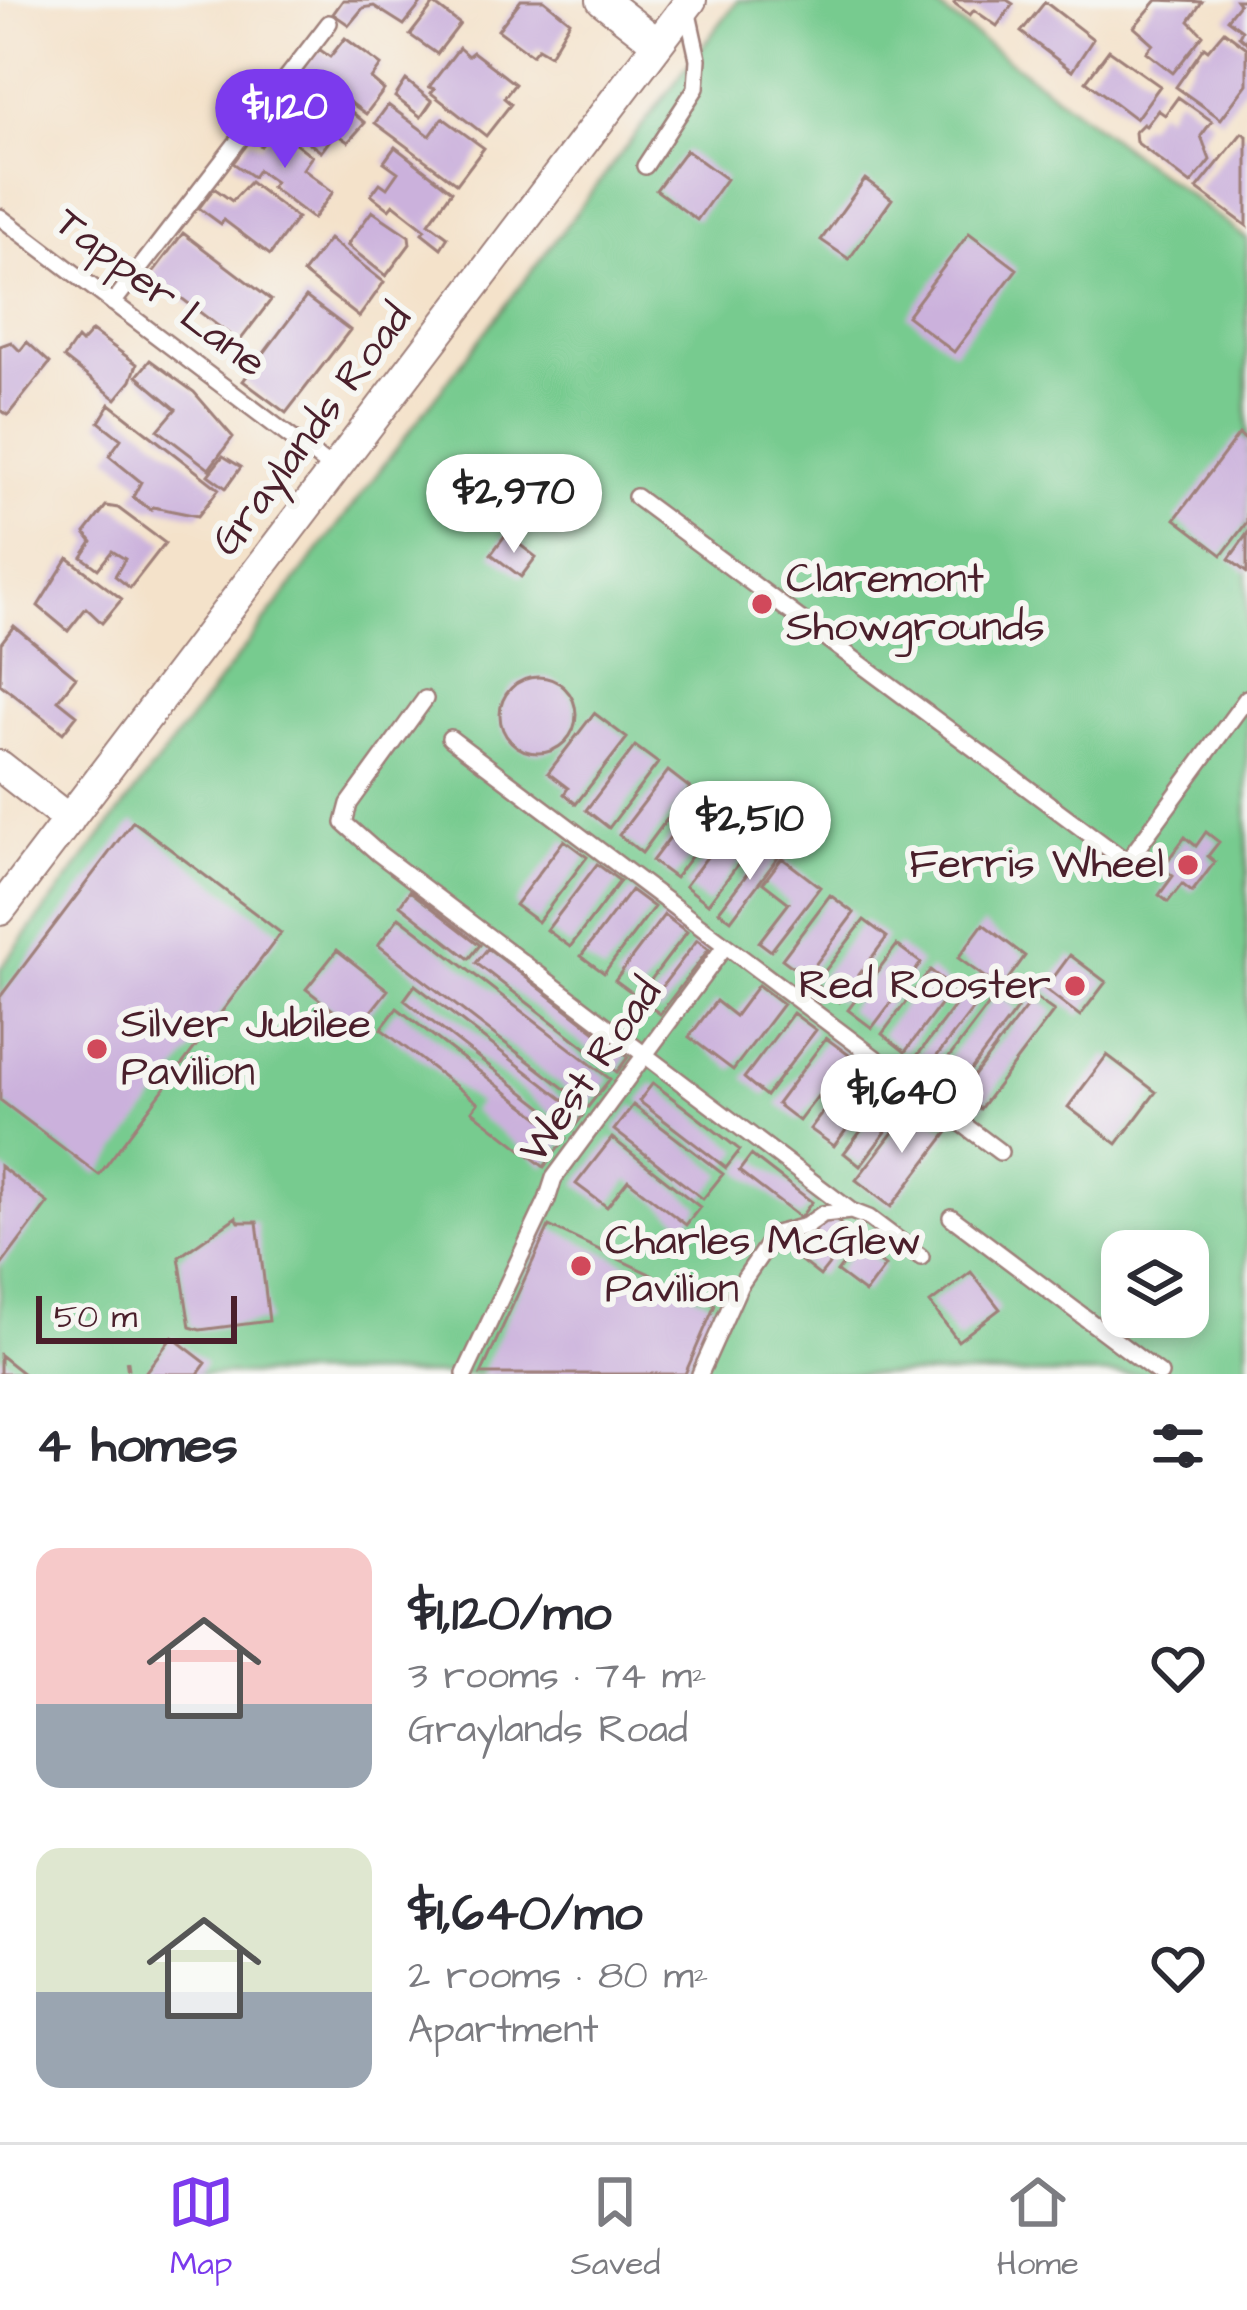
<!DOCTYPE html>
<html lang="en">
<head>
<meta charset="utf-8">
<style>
	:root { --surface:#fff; --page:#f2f2f3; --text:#2b2b33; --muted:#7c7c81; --line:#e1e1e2; --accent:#7c3aed }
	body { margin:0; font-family:"Architects Daughter",sans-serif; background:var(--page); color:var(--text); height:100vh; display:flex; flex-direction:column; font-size:45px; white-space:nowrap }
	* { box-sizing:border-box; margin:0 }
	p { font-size:39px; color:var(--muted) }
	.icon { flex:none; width:66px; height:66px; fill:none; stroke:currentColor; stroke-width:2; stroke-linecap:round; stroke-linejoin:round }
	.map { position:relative; height:1374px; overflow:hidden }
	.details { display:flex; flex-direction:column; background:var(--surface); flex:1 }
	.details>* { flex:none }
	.tools { position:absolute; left:1101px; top:1230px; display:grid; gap:24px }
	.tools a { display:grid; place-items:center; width:108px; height:108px; border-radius:24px; background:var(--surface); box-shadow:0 6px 18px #0003; font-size:60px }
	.scale { position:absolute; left:36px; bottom:30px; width:201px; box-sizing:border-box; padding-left:12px; border:6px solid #4a1f2b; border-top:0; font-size:33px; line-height:42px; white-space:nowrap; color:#4a1f2b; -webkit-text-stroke:9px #f6f6f2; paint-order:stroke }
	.price { position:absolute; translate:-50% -102px; padding:0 27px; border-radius:42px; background:#fff; color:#222; font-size:39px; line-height:78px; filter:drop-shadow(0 3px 6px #0008) }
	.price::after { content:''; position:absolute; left:50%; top:72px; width:36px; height:27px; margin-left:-18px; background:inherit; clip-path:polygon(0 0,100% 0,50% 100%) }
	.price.current { background:var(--accent); color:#fff }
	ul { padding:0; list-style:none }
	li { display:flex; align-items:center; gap:36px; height:300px; padding:0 36px }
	li span { display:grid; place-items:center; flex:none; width:336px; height:240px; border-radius:24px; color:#555 }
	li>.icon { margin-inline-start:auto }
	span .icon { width:144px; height:144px; fill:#fffc; stroke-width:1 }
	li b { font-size:51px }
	h2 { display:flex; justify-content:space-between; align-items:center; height:144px; padding:0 36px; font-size:51px }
	.dock { display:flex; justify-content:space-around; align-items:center; height:168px; border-top:3px solid var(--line); background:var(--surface); font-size:33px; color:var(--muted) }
	.dock a { display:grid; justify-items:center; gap:6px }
	.dock .current { color:var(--accent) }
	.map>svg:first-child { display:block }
</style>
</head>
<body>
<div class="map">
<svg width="1247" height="1374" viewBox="0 0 1247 1374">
	<rect width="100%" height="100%" fill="#f6f6f2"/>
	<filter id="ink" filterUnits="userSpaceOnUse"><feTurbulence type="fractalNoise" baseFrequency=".00833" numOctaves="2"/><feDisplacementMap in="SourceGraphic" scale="24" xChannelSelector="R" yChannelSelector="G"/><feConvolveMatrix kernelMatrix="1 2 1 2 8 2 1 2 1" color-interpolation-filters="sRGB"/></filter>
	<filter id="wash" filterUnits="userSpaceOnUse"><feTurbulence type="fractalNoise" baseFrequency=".004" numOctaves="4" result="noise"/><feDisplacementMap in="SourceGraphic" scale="48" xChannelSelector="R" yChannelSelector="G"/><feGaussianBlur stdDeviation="2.7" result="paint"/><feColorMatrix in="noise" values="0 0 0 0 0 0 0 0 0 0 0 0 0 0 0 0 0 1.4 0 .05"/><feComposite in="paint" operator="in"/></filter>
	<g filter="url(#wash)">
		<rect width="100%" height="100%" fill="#f4e2ca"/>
		<!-- green -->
		<path fill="#77cb8f" stroke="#60755d" stroke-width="3" fill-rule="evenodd" d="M738,0H928L1247,239V1374H0V969ZM1122,1251H1188V1317H1122Z"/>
		<g id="blocks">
			<!-- building -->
			<path fill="#cbb1dc" d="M343,0H424L404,25L374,6L363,8L349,25L333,14Z
				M521,0H544L570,21L550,55L538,48L532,55L498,30Z
				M956,0H1007L1013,4L997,26L974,10L970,15L954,3Z
				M1157,0L1202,2L1189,21L1203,35L1173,73L1146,52L1153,44L1134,27Z
				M1236,0H1247V43L1239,36L1242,30L1227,19L1239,4Z
				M1045,2L1093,39L1072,71L1021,32Z
				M434,4L460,24L437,54L410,35Z
				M1224,31L1247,48V84L1221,119L1176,87L1204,47L1208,50Z
				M345,38L381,65L371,79L384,90L366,114L326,85L323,88L365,123L348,142L335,133L321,152L285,124L301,103L286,91L319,49L330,57Z
				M459,48L468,56L473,52L515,84L504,98L511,104L486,136L431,93L434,89L429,87Z
				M1109,50L1160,86L1136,119L1086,81Z
				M406,80L432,101L421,117L395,97Z
				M1178,97L1212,121L1201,136L1210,160L1191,184L1136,142L1135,132L1143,124L1146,126L1158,110L1165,115Z
				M388,105L430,136L443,118L484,148L457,184L375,123Z
				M275,127L312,156L303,169L333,192L313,219L271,187L275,182L258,170L253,177L233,163L251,139L261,146Z
				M1242,133L1247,136V226L1197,189Z
				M395,147L452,191L429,223L448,237L441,248L422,233L425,229L393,204L389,209L371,195L380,183L387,188L398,172L384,162Z
				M686,150L726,179L697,220L656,190Z
				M865,179L892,199L849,259L821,240Z
				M250,182L297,218L270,255L224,220L221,224L199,208L214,188L232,201Z
				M372,211L409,236L410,244L386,276L347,245Z
				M183,233L271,300L239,342L151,275Z
				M969,233L1017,269L954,352L907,316Z
				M329,239L384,282L359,317L303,273Z
				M306,297L350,330L286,413L243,381Z
				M92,331L137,364L131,381L116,399L64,358L77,339L81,343Z
				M11,342L20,351L27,342L50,363L8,415L0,410V346Z
				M150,360L194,392L233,437L209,469L158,430L176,409L137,376Z
				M110,404L219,489L198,516L153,507L151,510L133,497L141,482L109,456L121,439L99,422Z
				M1239,434L1247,441V522L1222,555L1175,519Z
				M223,456L241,467L226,488L208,475Z
				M106,506L118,508L165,543L130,588L115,576L125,559L112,551L98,569L82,557L92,542L85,533Z
				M506,534L536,557L521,577L491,554Z
				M1247,534V573L1229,559Z
				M68,558L122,599L102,623L86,608L68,631L38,606Z
				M14,626L76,677L58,700L77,715L63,733L0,684L1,643Z
				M500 715a38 38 0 1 1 76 0a38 38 0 1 1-76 0Z
				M594,713L627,738L576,804L564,794L568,788L548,773Z
				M635,746L658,763L609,828L586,810Z
				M668,771L690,788L642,853L619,835Z
				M701,796L724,813L675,878L652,861Z
				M735,820L758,838L708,904L685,886Z
				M133,821L281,933L99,1175L0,1100V997Z
				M1206,832L1219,842L1208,856L1215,862L1192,892L1182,884L1168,902L1159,895L1173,876L1162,868L1185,837L1196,846Z
				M564,840L587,857L538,922L515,905Z
				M768,846L780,855L731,920L719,911Z
				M782,858L820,887L771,951L759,942L789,903L763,883Z
				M597,864L620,881L570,947L547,930Z
				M631,890L654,907L604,973L581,956Z
				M410,891L480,945L469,959L400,905Z
				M830,895L854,913L806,977L782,959Z
				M664,915L687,932L638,997L615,980Z
				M399,917L610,1079L588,1107L378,945Z
				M864,920L887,937L839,1002L815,984Z
				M983,924L1025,956L1001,989L958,958Z
				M697,940L709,949L660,1014L648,1005Z
				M897,945L921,963L872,1028L848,1010Z
				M488,948L628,1057L617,1072L476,963Z
				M337,950L388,990L357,1029L306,989Z
				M1070,955L1106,982L1080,1016L1045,989Z
				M930,970L953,988L905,1052L882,1034Z
				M415,985L583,1115L572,1130L404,1000Z
				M758,985L783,1004L733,1070L689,1037L716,1001L735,1016Z
				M997,994L1017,1009L955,1091L935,1076Z
				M963,995L976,1005L927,1069L914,1060Z
				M1034,997L1054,1011L980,1109L960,1094Z
				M397,1008L566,1138L544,1167L472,1111L478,1103L381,1029Z
				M793,1013L816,1030L766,1096L744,1078Z
				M826,1038L849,1055L799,1121L777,1104Z
				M1107,1055L1156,1092L1117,1144L1068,1107Z
				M860,1063L883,1081L834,1146L810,1129Z
				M653,1083L740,1150L726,1168L639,1101Z
				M893,1089L909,1101L860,1166L844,1153Z
				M633,1105L723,1174L703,1199L614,1130Z
				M914,1105L948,1132L891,1207L856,1180Z
				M612,1138L700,1207L686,1225L628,1180L607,1207L576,1184Z
				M751,1155L812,1202L800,1218L739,1171Z
				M0,1166L48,1203L0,1267Z
				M828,1214L853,1234L820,1276L796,1257Z
				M236,1217L239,1222H257L269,1321L200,1330L190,1327L179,1257Z
				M549,1226L715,1305L685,1374H481Z
				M857,1245L885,1266L865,1293L837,1272Z
				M971,1272L1000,1309L958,1341L930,1303Z
				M172,1337L206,1363L198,1374H144Z
				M0,1355L24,1374H0Z"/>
		</g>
	</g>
	<g filter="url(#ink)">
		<use href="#blocks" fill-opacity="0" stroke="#9f807a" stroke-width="3"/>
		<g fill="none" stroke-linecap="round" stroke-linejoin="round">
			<defs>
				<path id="service" d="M645,166L696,88L698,59L687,9
					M0,217L334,470
					M113,303L329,23
					M636,497L1127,862L1247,698
					M425,699L349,804L344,823L378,853L851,1211
					M450,738L1000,1152
					M951,1217L1160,1374
					M465,1374L547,1200L554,1178L725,946
					M700,1374L740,1285L775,1234L806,1226L823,1214L851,1211L869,1218L921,1257"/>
				<path id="minor" d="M602,0L657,43
					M0,766L69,820
					M0,910L691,0"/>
			</defs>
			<!-- service casing -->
			<use href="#service" stroke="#9f807a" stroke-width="20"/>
			<!-- minor casing -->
			<use href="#minor" stroke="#9f807a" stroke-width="34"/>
			<!-- path -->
			<path stroke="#9f807a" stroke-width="4.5" stroke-dasharray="9 9" stroke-linecap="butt" d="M127,1361L129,1374"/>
			<!-- service -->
			<use href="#service" stroke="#fff" stroke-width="15"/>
			<!-- minor -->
			<use href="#minor" stroke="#fff" stroke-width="30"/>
		</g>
	</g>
	<!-- markers -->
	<g fill="#d1495b" stroke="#f6f6f2" stroke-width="4.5">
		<circle cx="762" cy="604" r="12"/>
		<circle cx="1188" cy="865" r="12"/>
		<circle cx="1075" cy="986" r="12"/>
		<circle cx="97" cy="1049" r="12"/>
		<circle cx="581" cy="1266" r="12"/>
	</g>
	<g text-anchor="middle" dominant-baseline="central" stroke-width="12" stroke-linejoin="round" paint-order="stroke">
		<!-- street labels -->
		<g font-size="42" fill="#4a1f2b" stroke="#f6f6f2">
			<text transform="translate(160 293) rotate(37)">Tapper Lane</text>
			<text transform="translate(312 430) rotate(-53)">Graylands Road</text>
			<text transform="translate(591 1071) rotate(-55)">West Road</text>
		</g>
		<!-- poi labels -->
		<g font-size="42" fill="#4a1f2b" stroke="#f6f6f2" text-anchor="start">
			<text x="786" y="580">Claremont<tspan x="786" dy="48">Showgrounds</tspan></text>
			<text x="1164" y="865" text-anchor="end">Ferris Wheel</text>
			<text x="1051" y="986" text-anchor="end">Red Rooster</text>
			<text x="121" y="1025">Silver Jubilee<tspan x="121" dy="48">Pavilion</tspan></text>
			<text x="605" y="1242">Charles McGlew<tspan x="605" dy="48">Pavilion</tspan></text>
		</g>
	</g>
</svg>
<div class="tools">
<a><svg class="icon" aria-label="layers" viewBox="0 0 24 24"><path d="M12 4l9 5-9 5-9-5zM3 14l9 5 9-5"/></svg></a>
</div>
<div class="scale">50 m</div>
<b class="price current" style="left:285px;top:171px">$1,120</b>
<b class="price" style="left:514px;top:556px">$2,970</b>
<b class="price" style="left:750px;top:883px">$2,510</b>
<b class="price" style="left:902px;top:1156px">$1,640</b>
</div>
<section class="details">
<h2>4 homes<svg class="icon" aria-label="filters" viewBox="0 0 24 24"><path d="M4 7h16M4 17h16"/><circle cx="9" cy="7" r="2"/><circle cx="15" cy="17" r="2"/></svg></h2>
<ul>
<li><span style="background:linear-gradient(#f6c9c9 65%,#9aa5b1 0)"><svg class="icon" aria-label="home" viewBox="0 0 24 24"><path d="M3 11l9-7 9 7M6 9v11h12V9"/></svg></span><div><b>$1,120/mo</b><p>3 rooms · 74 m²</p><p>Graylands Road</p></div><svg class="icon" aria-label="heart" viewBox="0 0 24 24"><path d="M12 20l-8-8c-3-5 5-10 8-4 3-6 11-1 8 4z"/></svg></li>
<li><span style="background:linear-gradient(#dfe7d0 60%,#9aa5b1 0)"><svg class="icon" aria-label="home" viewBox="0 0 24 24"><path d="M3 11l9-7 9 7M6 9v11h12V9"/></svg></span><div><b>$1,640/mo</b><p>2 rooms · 80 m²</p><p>Apartment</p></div><svg class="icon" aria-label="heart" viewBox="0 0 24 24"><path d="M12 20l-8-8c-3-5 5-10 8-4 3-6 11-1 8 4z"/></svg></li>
</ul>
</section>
<nav class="dock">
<a class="current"><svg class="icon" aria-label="map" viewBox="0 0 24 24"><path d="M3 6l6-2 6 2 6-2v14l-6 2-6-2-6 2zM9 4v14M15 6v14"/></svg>Map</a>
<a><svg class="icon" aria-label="saved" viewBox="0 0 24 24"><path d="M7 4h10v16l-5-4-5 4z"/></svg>Saved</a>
<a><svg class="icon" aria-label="home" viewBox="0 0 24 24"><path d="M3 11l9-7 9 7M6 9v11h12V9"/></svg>Home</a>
</nav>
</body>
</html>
